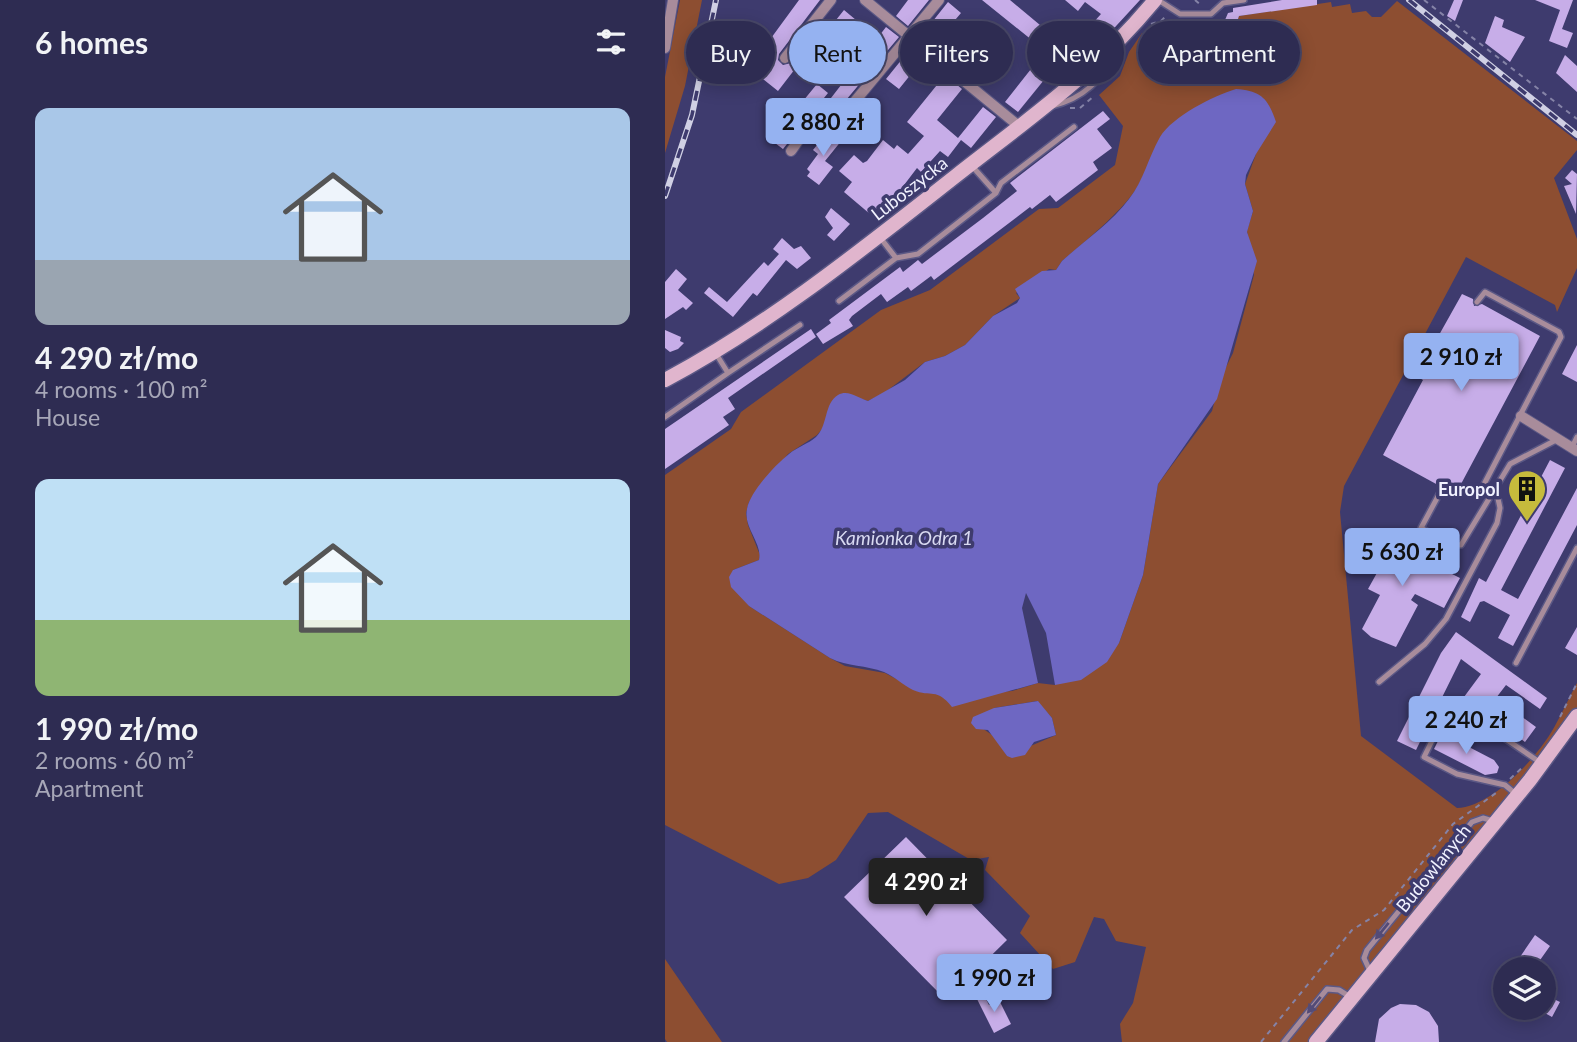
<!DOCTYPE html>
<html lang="en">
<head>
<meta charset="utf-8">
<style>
	:root { --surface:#2e2c52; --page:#363459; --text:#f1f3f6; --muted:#a7a7b8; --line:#494869; --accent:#95b2f1 }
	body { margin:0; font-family:Lato,sans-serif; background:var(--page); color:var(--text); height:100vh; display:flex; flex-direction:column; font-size:26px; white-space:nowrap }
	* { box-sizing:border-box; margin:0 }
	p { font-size:23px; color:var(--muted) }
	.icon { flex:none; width:38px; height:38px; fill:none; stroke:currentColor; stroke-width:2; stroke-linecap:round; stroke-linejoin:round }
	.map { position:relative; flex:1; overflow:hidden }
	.details { display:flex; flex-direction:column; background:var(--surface); width:665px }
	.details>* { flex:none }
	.banner { position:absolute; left:21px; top:21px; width:665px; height:63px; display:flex; gap:14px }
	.controls { position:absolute; left:828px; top:957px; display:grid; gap:14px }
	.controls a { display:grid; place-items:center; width:63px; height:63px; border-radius:50%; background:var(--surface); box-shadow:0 4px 18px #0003,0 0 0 2px var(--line); font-size:35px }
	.price { position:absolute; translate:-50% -60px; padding:0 16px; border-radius:7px; background:var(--accent); color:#111; font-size:23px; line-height:46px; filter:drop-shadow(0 2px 4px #0008) }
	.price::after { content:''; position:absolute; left:50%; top:42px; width:21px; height:16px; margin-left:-10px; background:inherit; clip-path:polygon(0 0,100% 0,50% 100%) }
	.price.current { background:#222; color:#fff }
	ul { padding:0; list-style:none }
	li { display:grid; align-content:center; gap:14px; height:371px; padding:0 35px }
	li span { display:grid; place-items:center; height:217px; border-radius:14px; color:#555 }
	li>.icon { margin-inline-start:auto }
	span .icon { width:126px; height:126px; fill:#fffc; stroke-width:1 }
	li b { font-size:30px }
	h2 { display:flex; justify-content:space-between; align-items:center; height:84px; padding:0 35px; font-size:30px }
	.chip { padding:0 24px; border-radius:32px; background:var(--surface); box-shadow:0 4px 18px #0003,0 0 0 2px var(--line); font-size:24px; line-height:63px }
	.chip.current { background:var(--accent); color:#111 }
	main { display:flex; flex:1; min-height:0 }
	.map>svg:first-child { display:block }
</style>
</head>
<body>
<main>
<section class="details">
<h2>6 homes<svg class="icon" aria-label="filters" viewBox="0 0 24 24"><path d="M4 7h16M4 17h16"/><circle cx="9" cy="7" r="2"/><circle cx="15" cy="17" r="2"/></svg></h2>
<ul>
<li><span style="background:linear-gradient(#a9c7e8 70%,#9aa5b1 0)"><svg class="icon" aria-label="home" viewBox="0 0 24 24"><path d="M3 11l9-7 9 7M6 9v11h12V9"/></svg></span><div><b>4 290 zł/mo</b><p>4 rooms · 100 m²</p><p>House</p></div></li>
<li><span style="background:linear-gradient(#bfe0f5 65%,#8fb573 0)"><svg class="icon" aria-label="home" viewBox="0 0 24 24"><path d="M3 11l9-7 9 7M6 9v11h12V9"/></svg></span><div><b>1 990 zł/mo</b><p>2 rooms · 60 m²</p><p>Apartment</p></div></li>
</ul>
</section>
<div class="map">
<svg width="912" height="1042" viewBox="0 0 912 1042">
	<rect width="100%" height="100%" fill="#3e3b6e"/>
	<!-- green -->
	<path fill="#8d4e31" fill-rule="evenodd" d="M15,0H37L20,86L0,153V77Z
		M732,1L912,141V150L889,178L912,239V268L892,312L890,305L801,257L679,486L675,512L696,736L792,808C828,807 876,754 892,722C899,709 905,696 912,683V716L651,1042H457L455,1024L468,1003L481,947L451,941L439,919L429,917L410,962L388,969L355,933L365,916L320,870L324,857L306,860L223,812L203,813L171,860L143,878L114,884L0,825V475L66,429L76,412L216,310L265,290L374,209L393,208L450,165L458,126L434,95L455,76L464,52L477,33L561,32V26L570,25L574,16L666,2L667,7L685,4L687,13L701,11L707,17H716ZM520,116L591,154L580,184L588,211L582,231L589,275L568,353L556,377L547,411L493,484L478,575L454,643L390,685L373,683L347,691L278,696L269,692H256L220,673L180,666L165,658L84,606L68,570L94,560L95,555L83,525L81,513L84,502L123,454L152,435L159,427L165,407L193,398L203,401L219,393L260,362L280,356L300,345L328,316L355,298L351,293L384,269L391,270L397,261C419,242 443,223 462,201C488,172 485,138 520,116ZM372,701L387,718L391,735L342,756L330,737L317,728L329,708Z
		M0,959L57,1042H2L0,1039Z"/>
	<!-- water -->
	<path fill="#6e67c2" d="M571,89C596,91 603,98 611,122L591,154L581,175L580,184L588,211L582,232L592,261L552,399L493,484L478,575L454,643L442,662L416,680L390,685L381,633L361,593L357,608L373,683L287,707C271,687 267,698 248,690C238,685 230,677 219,672C201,665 183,667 165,658L84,606L66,587L64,577L68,570L94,560C98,543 78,528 82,509C85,492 110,465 124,454C132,447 143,444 151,437C163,426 159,403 173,395C183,389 193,398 203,401L240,380L260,362L280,356L300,345L328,316L352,303L355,298L350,289L377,271L391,270L397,261C419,241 446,223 464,199C479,180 483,158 495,137C508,116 548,96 571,89Z
		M373,701L387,718L391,735L369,742L360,755L347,758L342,756L323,730L311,729L306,723L308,717L329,708Z"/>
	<!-- building -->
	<path fill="#c7ade8" d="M134,0H155L114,54L113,60L118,65L126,63L152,29L159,35L179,10L191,20L174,41L170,37L167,41L163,38L135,73L130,69L113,91L88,71L105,49L101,45Z
		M243,0H264L243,26L231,16Z
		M317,0H345L381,30L385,25L409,44L436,14L420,2L413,11L400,0H475L429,50L422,44L410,59L385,40L378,49Z
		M617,0H652V5L574,16L571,25L560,23L562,32H541L540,22L560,20L563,13L568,12V8Z
		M789,0H798L790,21L782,16Z
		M870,0H908L897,29L908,33L902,48L884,41L895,10Z
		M283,2L296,13L268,46L256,36Z
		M830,16L839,20L837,27L860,37L845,62L820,43Z
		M221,27L234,37L176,106L166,98Z
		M325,36L337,46L311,79L298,68Z
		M246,48L259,58L234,89L221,79Z
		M900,55L912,66V92L891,73Z
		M366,69L379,80L353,112L340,102Z
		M280,75L297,89L272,120L293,138L318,107L331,117L306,148L296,140L283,157L275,151L256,172L252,168L236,189L205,214L179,192L187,182L174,171L189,155L198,163L202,161L218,140L229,149L232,145L243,154L259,136L242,122Z
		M152,84L163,93L118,149L106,140Z
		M438,111L445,119L432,129L447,148L428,162L433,170L391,202L385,195L367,209L365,207L269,280L266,276L246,291L243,287L222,302L216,294L187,316L184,320L188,326L158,344L151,334L166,323L164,320L235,267L238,272L253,260L257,264L318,218L352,191L345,183Z
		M164,130L177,140L160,161L168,167L154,185L142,176L145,172L142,169L153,154L148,150Z
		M907,170L912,174L911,214L899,186L907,184L900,178Z
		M166,208L185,224L169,241L162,235L168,228L160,217Z
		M117,238L129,249L136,246L146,258L132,269L121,260L92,296L88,293L68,317L39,293L44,287L62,302L99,262L103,266L114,254L108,249Z
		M11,269L22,279L13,290L28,303L21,310L18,307L0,319V282Z
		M797,294L808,299L809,306L817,304L875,336L796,484L789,485L791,494L783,489L780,482L773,485L718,455L758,380L751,376Z
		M146,329L151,337L63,398L70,409L58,417L64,425L0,469V429Z
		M0,330L16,337L15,341L19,343L13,349L5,352L0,348Z
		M912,345V382L897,374Z
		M885,460L900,468L836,590L853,599L912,488V525L848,646L833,638L845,615L819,601L815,602L805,622L796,617L814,578L821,582Z
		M708,535L773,566L776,560L786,565L783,572L795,578L779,608L750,594L746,600L753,605L731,647L706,637L697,629L715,595L703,589L713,571L694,561Z
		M912,627V655L900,648Z
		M791,632L882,698L875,709L841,685L831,698L871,727L860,742L799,697L816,674L796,659L751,750L732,741L776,653Z
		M777,733L829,760L834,767L832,773L820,775L769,749Z
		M241,837L342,940L281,1000L179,897Z
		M870,935L885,946L868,970H846Z
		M878,994L895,1002L887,1017L878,1012Z
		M319,995L324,1005L334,1000L346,1024L329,1033L312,999Z
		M735,1004L751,1005L764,1012L773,1026L774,1042H710L714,1019L726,1008Z"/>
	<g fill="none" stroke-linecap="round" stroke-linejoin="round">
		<defs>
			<path id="lane" d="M493,0L515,14H546L558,3L579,0
				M387,106C417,99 440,79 450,50
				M331,193L336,183L409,127
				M231,258L253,254L331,193L307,166
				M174,301L231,258L214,236
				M63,373L135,325
				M0,417L63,373L50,352
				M907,447L912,437
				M778,487L756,528L784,544L796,545L845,464L893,439
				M793,488L808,495L816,490L896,337L894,332L820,292L812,302
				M851,663L912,548
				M714,682L760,644L781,619L832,523L835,508L831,489
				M852,795L840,785L792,774L759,757L786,702L876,763
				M705,971L699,958L702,950L807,822L818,818L828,821
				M619,1042L662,989L674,990L687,998"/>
			<path id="street" d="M200,0L355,127
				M0,48L8,0
				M120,58L166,0
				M126,151C134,141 144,121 154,116C164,111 172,117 181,112L274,0
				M856,416L912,451"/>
			<path id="secondary" d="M0,380C105,324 199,248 292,175C366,117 429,74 490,0
				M651,1042L865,780L912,716"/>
		</defs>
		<!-- lane casing -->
		<use href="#lane" stroke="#5b5885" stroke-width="8"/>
		<!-- street casing -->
		<use href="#street" stroke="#5b5885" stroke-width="12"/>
		<!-- secondary casing -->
		<use href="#secondary" stroke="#5b5885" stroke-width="17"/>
		<!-- path -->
		<path stroke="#8583a7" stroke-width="2" stroke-dasharray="5 5" stroke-linecap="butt" d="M530,0L537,6
			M759,0L912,119
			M486,24L496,21L502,15
			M405,108H415L429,96
			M895,717L912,683
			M845,779L859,766
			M596,1042L687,930L719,910L788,824L831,793"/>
		<!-- lane -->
		<use href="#lane" stroke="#a88c9b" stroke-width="5"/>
		<!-- street -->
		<use href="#street" stroke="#a88c9b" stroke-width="10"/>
		<!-- secondary -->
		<use href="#secondary" stroke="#e0b5cd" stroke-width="14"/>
		<defs>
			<path id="rail" d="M744,0L912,135
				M0,196L27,115L51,0"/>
		</defs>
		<!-- rail casing -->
		<use href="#rail" stroke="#d0d0e4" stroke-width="6"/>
		<!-- rail -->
		<use href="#rail" stroke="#3e3b6e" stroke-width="3.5" stroke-dasharray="10" stroke-linecap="butt"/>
	</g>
	<!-- one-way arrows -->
	<defs><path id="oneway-solid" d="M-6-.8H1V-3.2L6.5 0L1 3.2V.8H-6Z" transform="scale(1.75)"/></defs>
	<g fill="#534b77">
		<use href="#oneway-solid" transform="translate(717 931) rotate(129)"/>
		<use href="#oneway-solid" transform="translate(649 1005) rotate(129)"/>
	</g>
	<!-- icons -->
	<defs>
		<symbol id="building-pin" viewBox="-11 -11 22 30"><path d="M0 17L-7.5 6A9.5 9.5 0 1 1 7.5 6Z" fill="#c6bb3c" stroke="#3e3b6e"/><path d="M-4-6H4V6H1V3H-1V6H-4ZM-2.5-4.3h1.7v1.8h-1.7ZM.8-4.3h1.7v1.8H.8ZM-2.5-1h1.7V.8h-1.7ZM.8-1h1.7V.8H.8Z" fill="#111"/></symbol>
	</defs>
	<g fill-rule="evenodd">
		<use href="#building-pin" x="840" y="467" width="44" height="60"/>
	</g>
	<g text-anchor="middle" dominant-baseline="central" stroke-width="7" stroke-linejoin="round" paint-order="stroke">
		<!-- street labels -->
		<g font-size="18" fill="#f1f2ff" stroke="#3e3b6e">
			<text transform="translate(244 188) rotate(-38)">Luboszycka</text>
			<text transform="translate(768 868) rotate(-51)">Budowlanych</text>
		</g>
		<!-- poi labels -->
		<g font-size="18" font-weight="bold" fill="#f1f2ff" stroke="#3e3b6e" text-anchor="end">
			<text x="835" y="489">Europol</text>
		</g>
		<!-- water labels -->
		<g font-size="19" font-style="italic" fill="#d9daf2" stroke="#3e3b6e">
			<text x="239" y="537">Kamionka Odra 1</text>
		</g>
	</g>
</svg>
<div class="controls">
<a><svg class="icon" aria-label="layers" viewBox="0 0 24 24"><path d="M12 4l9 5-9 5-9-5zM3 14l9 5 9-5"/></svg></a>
</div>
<b class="price" style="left:158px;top:158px">2 880 zł</b>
<b class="price" style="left:796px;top:393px">2 910 zł</b>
<b class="price" style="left:737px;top:588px">5 630 zł</b>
<b class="price" style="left:801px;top:756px">2 240 zł</b>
<b class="price current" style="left:261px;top:918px">4 290 zł</b>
<b class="price" style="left:329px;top:1014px">1 990 zł</b>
<div class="banner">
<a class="chip">Buy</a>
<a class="chip current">Rent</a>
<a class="chip">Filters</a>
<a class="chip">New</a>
<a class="chip">Apartment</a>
</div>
</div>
</main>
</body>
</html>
